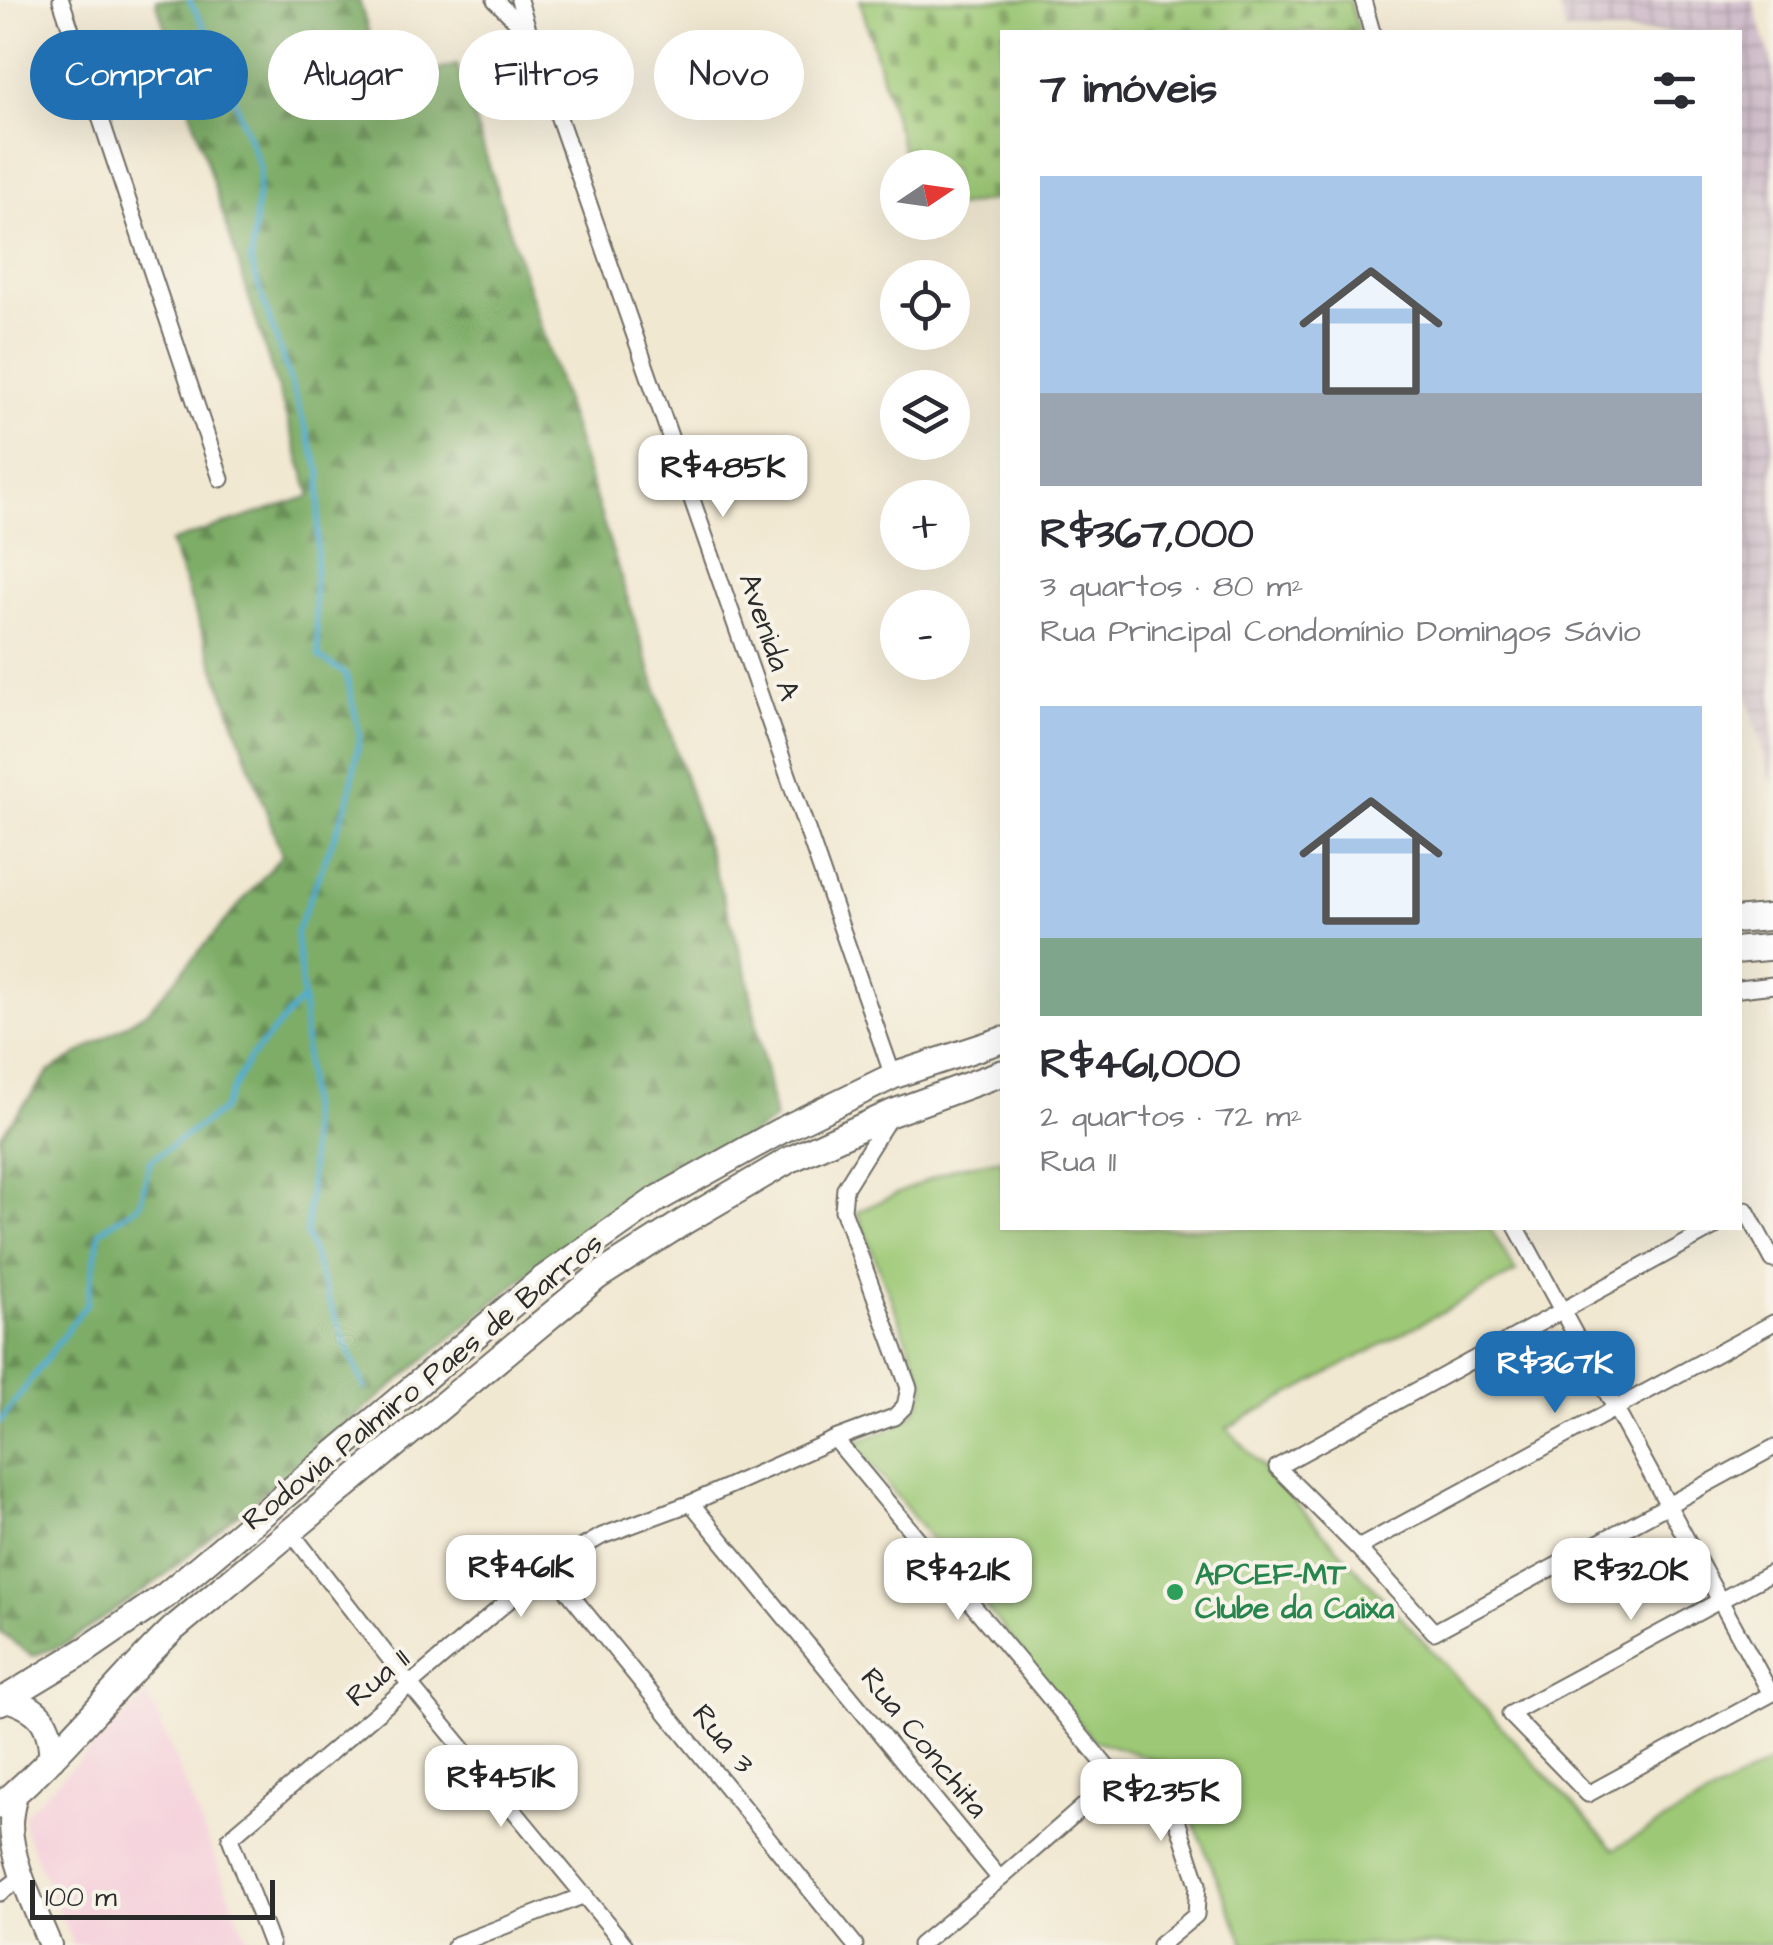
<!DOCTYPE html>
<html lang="pt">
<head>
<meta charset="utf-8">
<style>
	:root { --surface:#fff; --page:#f7f7f7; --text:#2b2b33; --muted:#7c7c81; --accent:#1f6fb2 }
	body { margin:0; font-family:"Architects Daughter",sans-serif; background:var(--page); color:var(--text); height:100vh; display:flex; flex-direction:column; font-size:38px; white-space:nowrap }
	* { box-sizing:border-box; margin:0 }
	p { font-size:32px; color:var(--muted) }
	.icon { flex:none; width:55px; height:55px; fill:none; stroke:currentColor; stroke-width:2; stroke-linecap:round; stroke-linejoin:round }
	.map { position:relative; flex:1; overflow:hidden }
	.sheet { position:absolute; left:1000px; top:30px; width:742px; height:1200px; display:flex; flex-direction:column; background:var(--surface); border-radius:0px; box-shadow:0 10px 40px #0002 }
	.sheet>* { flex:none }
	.top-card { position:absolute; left:30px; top:30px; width:820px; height:90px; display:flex; gap:20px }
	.needle { width:65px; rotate:77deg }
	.fabs { position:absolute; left:880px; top:150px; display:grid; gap:20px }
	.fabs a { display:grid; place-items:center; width:90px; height:90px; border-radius:50%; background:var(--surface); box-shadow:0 10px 40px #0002; font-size:50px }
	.scale { position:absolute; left:30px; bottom:25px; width:245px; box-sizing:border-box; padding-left:10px; border:5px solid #2b2b2b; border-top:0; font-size:28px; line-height:35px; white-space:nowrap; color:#2b2b2b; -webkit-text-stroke:8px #f7f3e8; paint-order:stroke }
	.price { position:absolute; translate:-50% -85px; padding:0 22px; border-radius:20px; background:#fff; color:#222; font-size:32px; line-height:65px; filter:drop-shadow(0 2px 5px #0008) }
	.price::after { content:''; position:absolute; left:50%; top:60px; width:30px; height:22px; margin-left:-15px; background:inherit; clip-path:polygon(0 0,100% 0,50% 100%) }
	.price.active { background:var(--accent); color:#fff }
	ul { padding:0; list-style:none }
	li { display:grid; align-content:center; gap:20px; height:530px; padding:0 40px }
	li span { display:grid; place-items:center; height:310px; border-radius:0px; color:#555 }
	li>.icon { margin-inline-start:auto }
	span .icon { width:180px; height:180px; fill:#fffc; stroke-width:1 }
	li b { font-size:42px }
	h2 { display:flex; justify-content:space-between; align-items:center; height:120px; padding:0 40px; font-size:42px }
	.tag { padding:0 35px; border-radius:45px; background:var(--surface); box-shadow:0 10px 40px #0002; font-size:35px; line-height:90px }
	.tag.active { background:var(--accent); color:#fff }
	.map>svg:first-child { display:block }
</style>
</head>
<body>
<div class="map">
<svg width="1773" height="1945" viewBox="0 0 1773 1945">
	<defs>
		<pattern id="industrial-grid" width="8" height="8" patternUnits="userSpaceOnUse" patternTransform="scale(2.5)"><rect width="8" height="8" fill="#d1bdcc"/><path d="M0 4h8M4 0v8" fill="none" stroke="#aa9aa6"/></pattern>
		<pattern id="forest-firs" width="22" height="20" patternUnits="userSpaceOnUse" patternTransform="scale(2.5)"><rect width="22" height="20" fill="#7ead67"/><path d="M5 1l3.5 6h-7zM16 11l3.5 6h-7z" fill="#678d55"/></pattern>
		<pattern id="cemetery-stones" width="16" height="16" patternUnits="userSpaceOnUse" patternTransform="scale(2.5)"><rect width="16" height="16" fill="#9dc976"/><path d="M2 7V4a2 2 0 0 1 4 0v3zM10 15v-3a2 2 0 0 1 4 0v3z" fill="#80a361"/></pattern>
	</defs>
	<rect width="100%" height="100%" fill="#f7f3e8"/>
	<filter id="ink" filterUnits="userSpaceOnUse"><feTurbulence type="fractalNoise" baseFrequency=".01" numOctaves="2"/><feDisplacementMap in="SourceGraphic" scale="20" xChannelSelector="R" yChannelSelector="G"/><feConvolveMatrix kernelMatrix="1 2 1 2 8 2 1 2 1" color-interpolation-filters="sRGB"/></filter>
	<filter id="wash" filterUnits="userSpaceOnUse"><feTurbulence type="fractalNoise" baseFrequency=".0048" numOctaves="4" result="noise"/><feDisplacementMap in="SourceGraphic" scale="40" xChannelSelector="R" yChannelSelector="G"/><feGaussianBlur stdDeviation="2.25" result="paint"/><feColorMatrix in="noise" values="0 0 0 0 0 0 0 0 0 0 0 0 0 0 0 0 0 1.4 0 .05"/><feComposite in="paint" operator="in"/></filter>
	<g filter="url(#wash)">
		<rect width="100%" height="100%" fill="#f1e8d1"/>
		<!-- built -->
		<path fill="#f5cfdb" d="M147,1695L157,1715L250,1945H73L24,1828V1814Z"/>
		<!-- industrial -->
		<path fill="url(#industrial-grid)" d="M1557,0H1753L1773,69V788L1740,668V32H1566Z"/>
		<!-- forest -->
		<path fill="url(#forest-firs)" stroke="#546c49" stroke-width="2.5" d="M156,0H359L384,85L457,65L746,969L775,1120L546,1259L156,1582L64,1645L32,1656L0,1632V1136L49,1072L148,1011L282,855L170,542L311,496Z"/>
		<!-- cemetery -->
		<path fill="url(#cemetery-stones)" stroke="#647a50" stroke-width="2.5" d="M860,0H1349L1359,32H1002V198L953,207L952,168L908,167Z"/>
		<!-- pitch -->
		<path fill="#9dc976" stroke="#647a50" stroke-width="2.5" d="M1002,1159V1228H1490L1516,1272L1227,1428L1614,1849L1773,1761V1945H1245L1169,1764L1093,1740L854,1443C889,1428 918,1427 925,1385L857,1212L954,1168Z"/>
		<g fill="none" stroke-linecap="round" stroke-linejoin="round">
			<!-- stream -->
			<path stroke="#53add0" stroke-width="5" d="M303,998L311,1173L306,1234L328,1299L365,1389
				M0,1422L87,1303L100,1231L140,1204L150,1161L222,1110L248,1060L303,998L296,933L349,799L360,735L346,674L319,657L314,595L321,474L251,263L260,168L212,40L189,0"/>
		</g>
	</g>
	<g filter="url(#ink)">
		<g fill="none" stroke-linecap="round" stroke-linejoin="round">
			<defs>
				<path id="street" d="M61,0L221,479
					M495,0L530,35L893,1076
					M519,0L528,29
					M1363,0L1372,32
					M1740,989L1773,985
					M1740,1213L1746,1210L1773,1260
					M1517,1228L1771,1694
					M1713,1228L1277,1467L1358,1548L1434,1632L1773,1448
					M835,1439L1116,1778
					M691,1503L1000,1879
					M290,1531L411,1686L625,1945
					M1358,1548L1773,1323
					M548,1567L855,1945
					M1773,1572L1510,1714L1588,1794L1773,1693
					M1116,1778L1147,1780L1174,1811L1198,1884L1196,1915L1160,1945
					M0,1893L23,1876
					M271,1945L230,1838L548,1567L602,1536L691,1503L835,1439L894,1417L905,1406L909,1388L843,1210L845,1188L890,1116
					M455,1945L585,1895
					M920,1945L1000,1879L1116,1778"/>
				<path id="secondary" d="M16,1793C14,1803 11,1814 11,1824C11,1862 36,1910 50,1945"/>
				<path id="primary" d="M1740,920L1773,917
					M1740,950L1773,947
					M5,1698C40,1708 51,1722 52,1758
					M0,1702L86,1650L166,1595L540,1281L654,1201L780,1131L893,1076L1002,1040
					M0,1806C64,1753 114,1686 173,1629L597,1277L685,1221L789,1160L892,1113L1002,1073"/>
			</defs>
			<!-- street casing -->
			<use href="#street" stroke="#706d65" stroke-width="19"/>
			<!-- secondary casing -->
			<use href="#secondary" stroke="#706d65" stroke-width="26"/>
			<!-- primary casing -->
			<use href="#primary" stroke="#706d65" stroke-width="29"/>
			<!-- street -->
			<use href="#street" stroke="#fff" stroke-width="15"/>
			<!-- secondary -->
			<use href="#secondary" stroke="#fff" stroke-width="22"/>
			<!-- primary -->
			<use href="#primary" stroke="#fff" stroke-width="25"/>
		</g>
	</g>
	<!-- markers -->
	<circle fill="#2e9e5b" stroke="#f7f3e8" stroke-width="4" cx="1175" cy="1592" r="10"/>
	<g text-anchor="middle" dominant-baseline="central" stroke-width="8" stroke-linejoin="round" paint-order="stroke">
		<!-- street labels -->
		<g font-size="30" fill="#2b2b2b" stroke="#f7f3e8">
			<text transform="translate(769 637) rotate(71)">Avenida A</text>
			<text transform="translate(423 1382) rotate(-39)">Rodovia Palmiro Paes de Barros</text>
			<text transform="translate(378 1678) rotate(-40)">Rua 11</text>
			<text transform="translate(723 1739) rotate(51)">Rua 3</text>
			<text transform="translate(924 1743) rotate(51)">Rua Conchita</text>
		</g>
		<!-- leisure labels -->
		<g font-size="30" font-weight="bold" fill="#27864d" stroke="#f7f3e8" text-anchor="start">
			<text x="1195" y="1575">APCEF-MT<tspan x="1195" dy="34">Clube da Caixa</tspan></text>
		</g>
	</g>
</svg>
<div class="fabs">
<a><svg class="needle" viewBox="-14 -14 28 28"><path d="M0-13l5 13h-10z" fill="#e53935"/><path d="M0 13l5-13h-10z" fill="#7c7c81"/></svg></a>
<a><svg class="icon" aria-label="locate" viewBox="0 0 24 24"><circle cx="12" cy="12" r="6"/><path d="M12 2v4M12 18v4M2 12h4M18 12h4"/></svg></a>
<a><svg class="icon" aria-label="layers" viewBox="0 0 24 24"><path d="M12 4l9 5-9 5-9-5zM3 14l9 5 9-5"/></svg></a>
<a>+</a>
<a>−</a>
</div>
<div class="scale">100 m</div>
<b class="price" style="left:723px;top:520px">R$485K</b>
<b class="price active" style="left:1555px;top:1416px">R$367K</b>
<b class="price" style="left:521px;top:1620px">R$461K</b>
<b class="price" style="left:958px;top:1623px">R$421K</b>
<b class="price" style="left:1631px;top:1623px">R$320K</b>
<b class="price" style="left:501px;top:1830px">R$451K</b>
<b class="price" style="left:1161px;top:1844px">R$235K</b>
<div class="top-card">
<a class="tag active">Comprar</a>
<a class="tag">Alugar</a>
<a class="tag">Filtros</a>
<a class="tag">Novo</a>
</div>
<section class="sheet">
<h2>7 imóveis<svg class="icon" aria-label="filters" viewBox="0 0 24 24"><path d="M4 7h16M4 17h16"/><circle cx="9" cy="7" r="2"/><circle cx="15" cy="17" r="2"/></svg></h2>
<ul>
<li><span style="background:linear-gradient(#a9c7e8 70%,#9aa5b1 0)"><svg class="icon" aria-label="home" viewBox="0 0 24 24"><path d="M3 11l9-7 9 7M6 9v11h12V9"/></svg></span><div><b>R$367,000</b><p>3 quartos · 80 m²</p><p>Rua Principal Condomínio Domingos Sávio</p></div></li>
<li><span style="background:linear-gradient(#a9c7e8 75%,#7fa58c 0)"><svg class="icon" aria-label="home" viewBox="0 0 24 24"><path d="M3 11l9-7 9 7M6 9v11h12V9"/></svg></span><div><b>R$461,000</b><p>2 quartos · 72 m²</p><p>Rua 11</p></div></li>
</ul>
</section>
</div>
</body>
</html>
